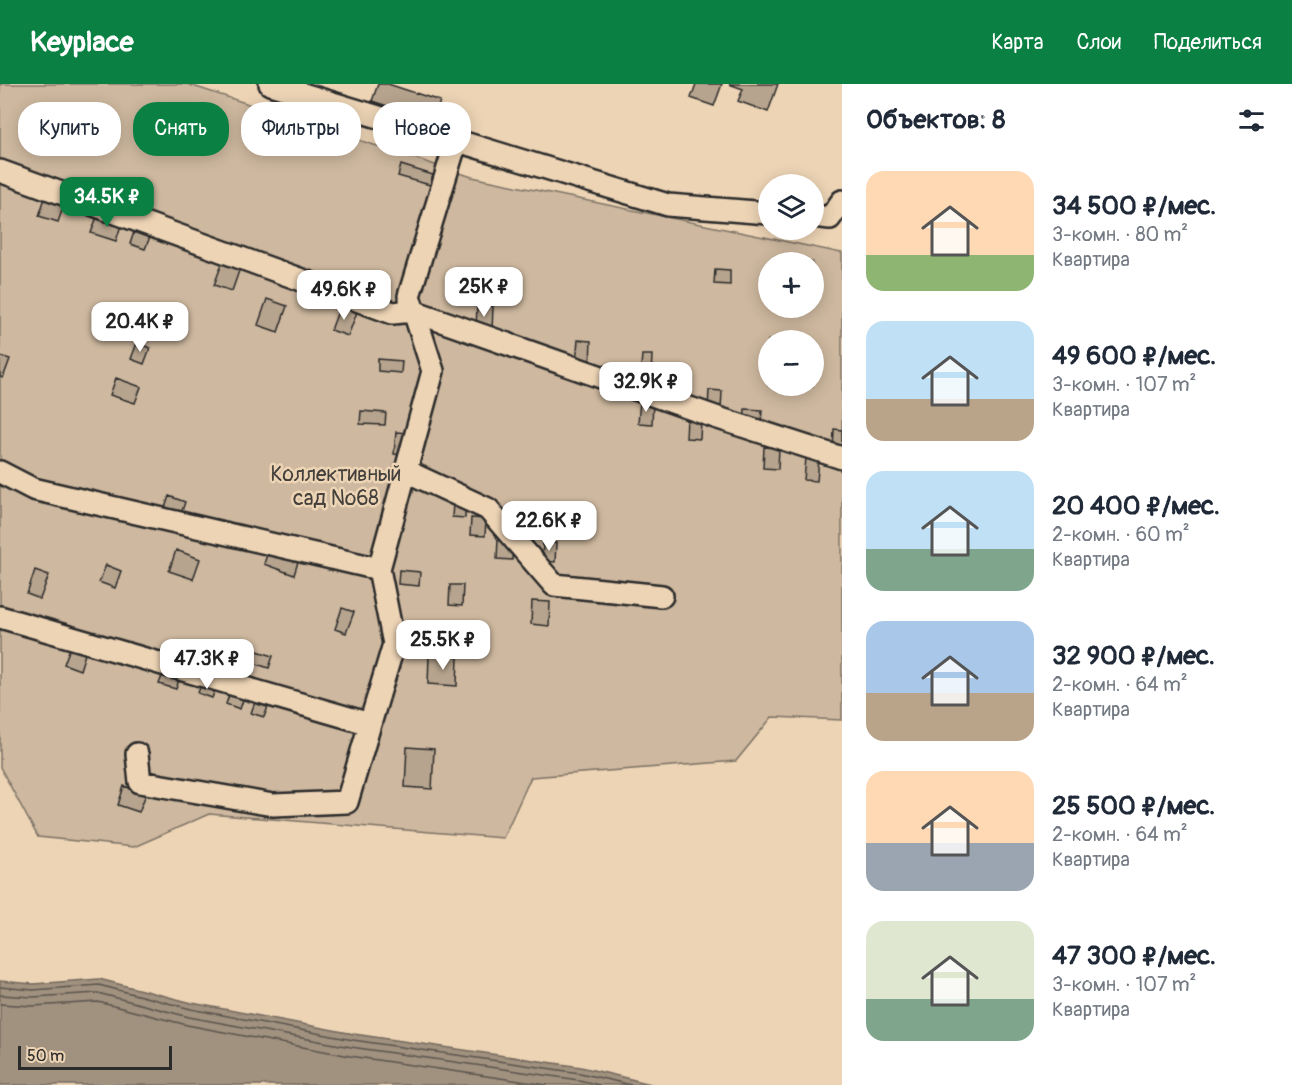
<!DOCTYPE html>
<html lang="ru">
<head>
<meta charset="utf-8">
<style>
	:root { --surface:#fff; --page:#f6f6f7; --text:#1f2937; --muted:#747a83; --accent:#0b8043 }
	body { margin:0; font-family:Pangolin,sans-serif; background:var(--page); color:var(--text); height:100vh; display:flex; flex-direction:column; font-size:22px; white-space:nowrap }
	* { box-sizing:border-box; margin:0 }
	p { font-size:20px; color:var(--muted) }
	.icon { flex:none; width:33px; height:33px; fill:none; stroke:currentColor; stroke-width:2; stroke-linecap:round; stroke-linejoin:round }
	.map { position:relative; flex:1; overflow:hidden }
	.panel { display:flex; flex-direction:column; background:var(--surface); width:450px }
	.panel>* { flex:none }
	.hud { position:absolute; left:18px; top:18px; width:570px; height:54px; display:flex; gap:12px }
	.fabs { position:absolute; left:758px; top:90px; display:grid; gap:12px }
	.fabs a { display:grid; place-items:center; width:66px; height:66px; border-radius:50%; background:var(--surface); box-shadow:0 3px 15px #0003; font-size:30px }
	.scale { position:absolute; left:18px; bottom:15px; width:154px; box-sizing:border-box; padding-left:6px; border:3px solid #2b2b2b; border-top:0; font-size:16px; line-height:21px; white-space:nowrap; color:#2b2b2b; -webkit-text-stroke:4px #edd4b5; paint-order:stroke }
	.price { position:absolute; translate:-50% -51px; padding:0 14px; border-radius:12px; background:#fff; color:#222; font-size:20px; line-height:39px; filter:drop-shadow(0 2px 3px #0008) }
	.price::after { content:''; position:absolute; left:50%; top:36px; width:18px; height:14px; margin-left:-9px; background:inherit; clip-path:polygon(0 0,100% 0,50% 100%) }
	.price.selected { background:var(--accent); color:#fff }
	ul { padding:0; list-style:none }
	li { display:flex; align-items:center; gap:18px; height:150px; padding:0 24px }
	li span { display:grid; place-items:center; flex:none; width:168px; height:120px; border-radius:18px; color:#555 }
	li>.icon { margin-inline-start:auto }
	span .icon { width:72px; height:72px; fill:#fffc; stroke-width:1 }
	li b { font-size:26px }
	h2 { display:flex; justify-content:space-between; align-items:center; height:72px; padding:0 24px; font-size:26px }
	.chip { padding:0 21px; border-radius:24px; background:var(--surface); box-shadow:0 3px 15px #0003; font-size:21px; line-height:54px }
	.chip.selected { background:var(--accent); color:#fff }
	header { display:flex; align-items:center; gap:36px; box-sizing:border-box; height:84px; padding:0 30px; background:var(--accent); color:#fff }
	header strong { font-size:28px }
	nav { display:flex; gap:33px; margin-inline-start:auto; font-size:21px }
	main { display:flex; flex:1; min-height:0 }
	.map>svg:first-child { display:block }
</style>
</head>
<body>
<header>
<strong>Keyplace</strong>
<nav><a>Карта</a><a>Слои</a><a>Поделиться</a></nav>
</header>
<main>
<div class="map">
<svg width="842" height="1001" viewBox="0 0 842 1001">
	<rect width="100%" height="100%" fill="#edd4b5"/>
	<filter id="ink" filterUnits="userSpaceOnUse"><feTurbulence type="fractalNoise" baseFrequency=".0167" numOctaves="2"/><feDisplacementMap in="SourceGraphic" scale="12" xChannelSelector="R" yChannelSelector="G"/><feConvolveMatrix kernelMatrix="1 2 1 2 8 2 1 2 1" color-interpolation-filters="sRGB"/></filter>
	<g filter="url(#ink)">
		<!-- green -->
		<path fill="#ceb89f" stroke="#7c7265" stroke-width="1.5" fill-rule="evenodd" d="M0,0H187L472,93L842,169V636L772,633L736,677L531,693L503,754L209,730L134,763L38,753L0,683ZM768,178H813V224H768ZM768,256H813V302H768Z"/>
		<!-- water -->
		<path fill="#a1917f" stroke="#72685d" stroke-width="1.5" d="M99,895L192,919L354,950L581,983L655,1001H0V897L33,900Z"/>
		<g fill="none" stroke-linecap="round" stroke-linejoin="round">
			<!-- shore -->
			<path stroke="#5a544d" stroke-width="1.5" d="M0,903L33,906L99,901L191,925L353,956L580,989L631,1001
				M0,911L33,913L98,909L189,933L351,963L579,996L599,1001
				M0,920L33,922L98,918L187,941L350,972L547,1001"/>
		</g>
		<!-- building -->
		<path fill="#b7a48e" stroke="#2b2b2b" stroke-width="1.5" d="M378,0H388L440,17L433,37L372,17Z
			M696,0H722L714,22L691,14Z
			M729,0H778L768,28L738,17L743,5Z
			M401,81L433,91L430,101L398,92Z
			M46,111L65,118L58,138L39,132Z
			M98,130L122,138L116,157L91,149Z
			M136,142L152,148L145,165L130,160Z
			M223,177L240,184L232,207L214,201Z
			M715,185L730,186V201L714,200Z
			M267,215L287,222L278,248L258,241Z
			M477,221L493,222L492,247L476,246Z
			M340,222L357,228L348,252L331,246Z
			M578,256L591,257L590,278H576Z
			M137,259L150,264L144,280L131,275Z
			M642,271H652L651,293H640Z
			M0,272L10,275L3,294L0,293Z
			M378,275L402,277L401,289L378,287Z
			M116,294L141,303L135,319L110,311Z
			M709,306L722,307L721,326L708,325Z
			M640,317L653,318L652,340L638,339Z
			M745,325L762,326L761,341L744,340Z
			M361,327L386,329L385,341L360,340Z
			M687,334L701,335L700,355L686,354Z
			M834,345L842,346V369L833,368Z
			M396,348L408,349L406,371L394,370Z
			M764,363L779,364L778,385L763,384Z
			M806,374L819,375L817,397L804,396Z
			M169,412L185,418L180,433L164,427Z
			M453,420H465V434L452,433Z
			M471,434L486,435L485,452L470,451Z
			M498,455L513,456L512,476L497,475Z
			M543,459H556L555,478L542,477Z
			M176,466L200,475L193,495L169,487Z
			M268,467L298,478L294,491L264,480Z
			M106,481L121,487L115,504L99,498Z
			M35,486L49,491L40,515L27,510Z
			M399,486L420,488L419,502L398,500Z
			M450,501H463L462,522L449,521Z
			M532,517L550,518L549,542L531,540Z
			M342,524L354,528L346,549L335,545Z
			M242,562L273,572L269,584L238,574Z
			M70,564L85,570L80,586L64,580Z
			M429,571L458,573L457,602L428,600Z
			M164,587L180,593L176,605L159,600Z
			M202,598L216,603L212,614L198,609Z
			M230,608L244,613L240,625L226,620Z
			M255,618L268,623L264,633L251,629Z
			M407,663L434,665L432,705L405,703Z
			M124,702L146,710L139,728L118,721Z"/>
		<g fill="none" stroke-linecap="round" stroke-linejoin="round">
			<defs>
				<path id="minor" d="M270,0L668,121L768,129
					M0,87L393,229L413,227L718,334L842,374
					M813,132L830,134L842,117
					M406,387L488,425L554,501L662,512
					M0,388L33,405L379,485
					M0,533L370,640L394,560L379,485L433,287L409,212L456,58
					M137,670L140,698L273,721L347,718L370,640"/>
			</defs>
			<!-- minor casing -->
			<use href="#minor" stroke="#2b2b2b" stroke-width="26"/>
			<!-- minor -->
			<use href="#minor" stroke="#edd4b5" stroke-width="21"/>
		</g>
	</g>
	<g text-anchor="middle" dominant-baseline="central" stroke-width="5" stroke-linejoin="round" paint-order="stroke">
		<!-- park labels -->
		<g font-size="21" fill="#43403c" stroke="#edd4b5">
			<text x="336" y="390">Коллективный<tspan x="336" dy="24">сад №68</tspan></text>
		</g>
	</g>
</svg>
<div class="fabs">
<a><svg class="icon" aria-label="layers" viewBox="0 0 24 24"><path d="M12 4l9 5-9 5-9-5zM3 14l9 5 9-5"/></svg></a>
<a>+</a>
<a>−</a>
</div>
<div class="scale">50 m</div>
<b class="price selected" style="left:107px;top:144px">34.5K ₽</b>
<b class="price" style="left:484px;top:234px">25K ₽</b>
<b class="price" style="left:344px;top:237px">49.6K ₽</b>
<b class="price" style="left:140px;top:269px">20.4K ₽</b>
<b class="price" style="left:646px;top:329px">32.9K ₽</b>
<b class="price" style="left:549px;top:468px">22.6K ₽</b>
<b class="price" style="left:443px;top:587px">25.5K ₽</b>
<b class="price" style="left:207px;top:606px">47.3K ₽</b>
<div class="hud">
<a class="chip">Купить</a>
<a class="chip selected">Снять</a>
<a class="chip">Фильтры</a>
<a class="chip">Новое</a>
</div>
</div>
<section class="panel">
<h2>Объектов: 8<svg class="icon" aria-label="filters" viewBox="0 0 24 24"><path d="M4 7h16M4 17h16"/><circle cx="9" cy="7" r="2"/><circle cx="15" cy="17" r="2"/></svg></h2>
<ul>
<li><span style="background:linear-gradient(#ffd9b3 70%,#8fb573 0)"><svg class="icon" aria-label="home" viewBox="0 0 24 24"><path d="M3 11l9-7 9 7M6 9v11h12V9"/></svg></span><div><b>34 500 ₽/мес.</b><p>3-комн. · 80 m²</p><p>Квартира</p></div></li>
<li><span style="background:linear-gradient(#bfe0f5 65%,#b9a48a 0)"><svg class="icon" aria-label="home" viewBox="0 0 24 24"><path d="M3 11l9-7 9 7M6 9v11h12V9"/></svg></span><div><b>49 600 ₽/мес.</b><p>3-комн. · 107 m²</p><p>Квартира</p></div></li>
<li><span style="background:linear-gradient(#bfe0f5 65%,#7fa58c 0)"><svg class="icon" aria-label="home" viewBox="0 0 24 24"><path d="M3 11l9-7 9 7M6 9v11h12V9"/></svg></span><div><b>20 400 ₽/мес.</b><p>2-комн. · 60 m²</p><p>Квартира</p></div></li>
<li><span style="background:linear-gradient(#a9c7e8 60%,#b9a48a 0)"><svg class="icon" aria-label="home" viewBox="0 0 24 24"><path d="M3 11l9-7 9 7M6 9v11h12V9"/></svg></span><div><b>32 900 ₽/мес.</b><p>2-комн. · 64 m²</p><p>Квартира</p></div></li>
<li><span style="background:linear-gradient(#ffd9b3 60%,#9aa5b1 0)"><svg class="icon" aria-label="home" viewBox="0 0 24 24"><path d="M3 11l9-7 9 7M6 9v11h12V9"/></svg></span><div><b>25 500 ₽/мес.</b><p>2-комн. · 64 m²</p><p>Квартира</p></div></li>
<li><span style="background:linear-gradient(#dfe7d0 65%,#7fa58c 0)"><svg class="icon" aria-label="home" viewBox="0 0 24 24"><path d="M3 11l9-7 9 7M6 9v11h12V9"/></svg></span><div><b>47 300 ₽/мес.</b><p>3-комн. · 107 m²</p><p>Квартира</p></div></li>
</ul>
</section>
</main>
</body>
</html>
